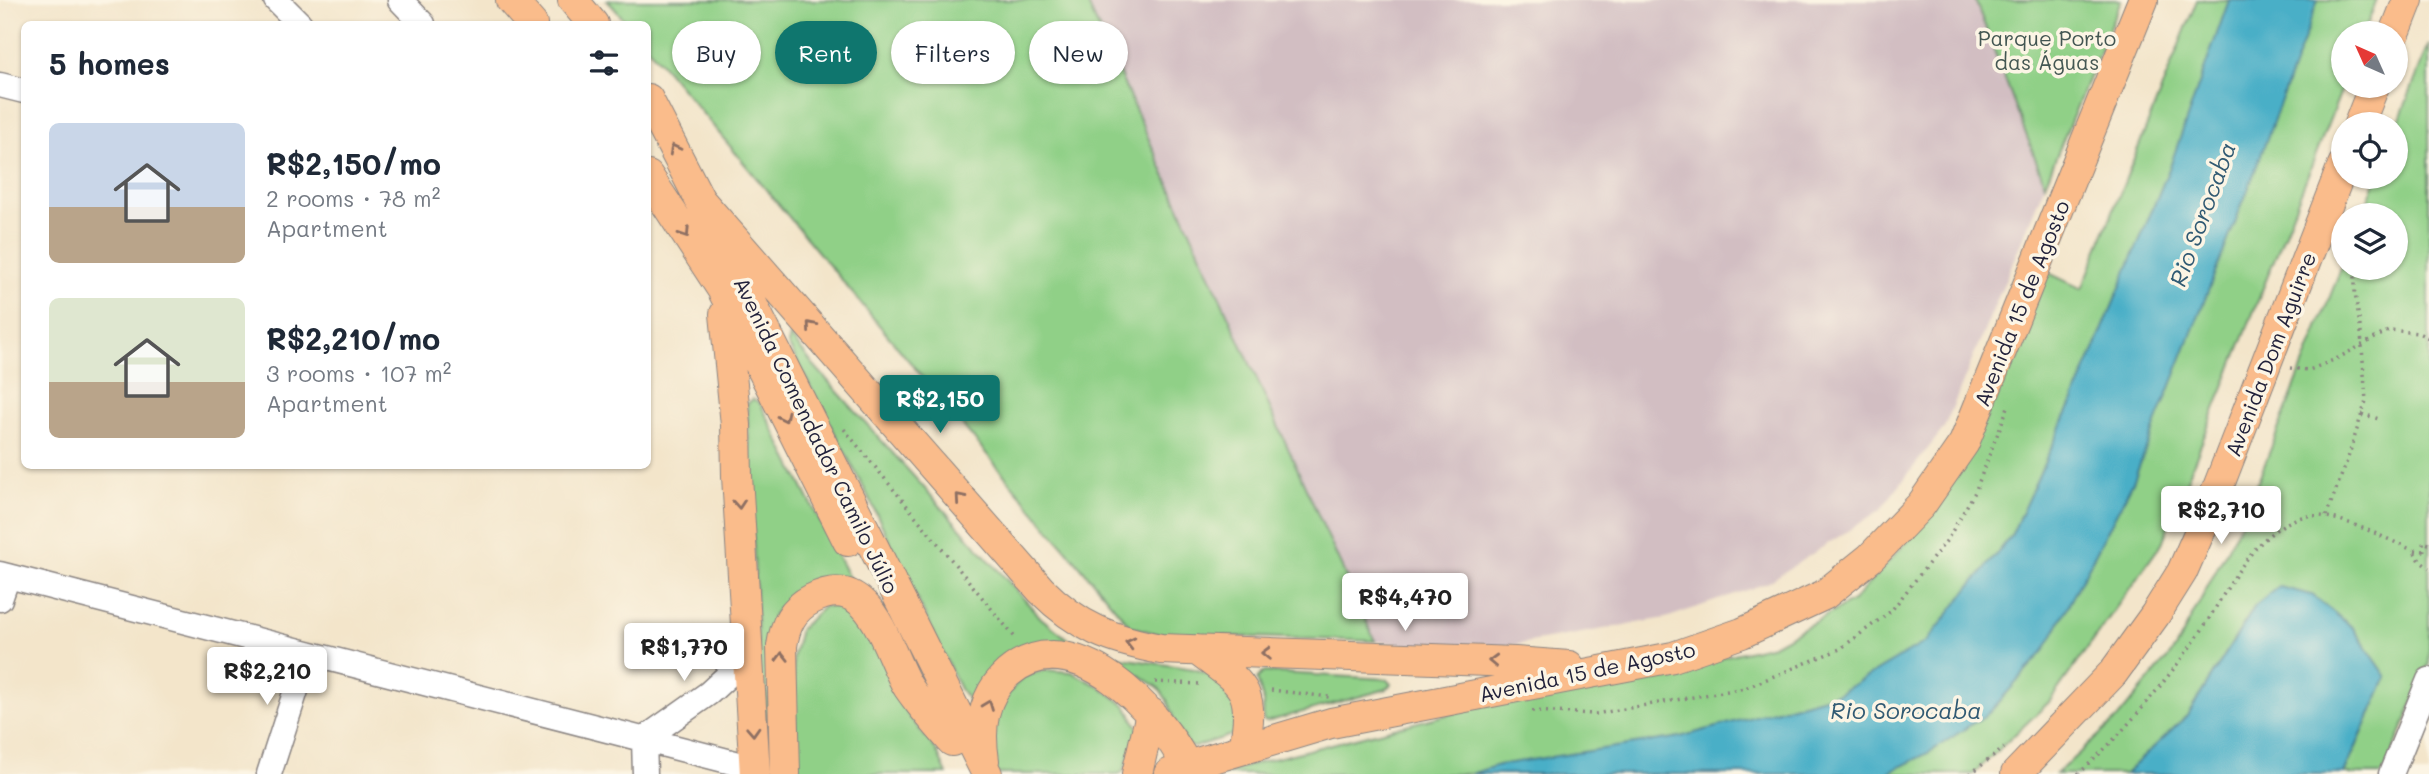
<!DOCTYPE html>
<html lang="en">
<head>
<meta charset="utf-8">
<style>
	:root { --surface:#fff; --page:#f2f2f3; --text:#1f2937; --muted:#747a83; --accent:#0f766e }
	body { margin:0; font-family:Mali,sans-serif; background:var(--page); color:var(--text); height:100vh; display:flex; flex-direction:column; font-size:26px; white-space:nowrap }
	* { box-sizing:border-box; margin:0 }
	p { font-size:23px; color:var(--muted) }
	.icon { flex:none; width:38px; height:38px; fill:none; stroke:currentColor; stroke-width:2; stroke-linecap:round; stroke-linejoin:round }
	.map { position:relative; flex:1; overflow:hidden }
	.sheet { position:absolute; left:21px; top:21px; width:630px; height:448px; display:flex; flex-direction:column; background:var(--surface); border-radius:10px; box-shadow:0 2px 5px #0004 }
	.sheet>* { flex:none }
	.hud { position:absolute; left:672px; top:21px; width:665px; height:63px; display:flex; gap:14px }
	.needle { width:46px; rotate:315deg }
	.tools { position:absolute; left:2331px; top:21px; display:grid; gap:14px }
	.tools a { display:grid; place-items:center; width:77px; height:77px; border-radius:50%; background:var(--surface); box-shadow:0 2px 5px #0004; font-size:35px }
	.price { position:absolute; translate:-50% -60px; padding:0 16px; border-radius:7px; background:#fff; color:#222; font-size:23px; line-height:46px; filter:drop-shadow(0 2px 4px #0008) }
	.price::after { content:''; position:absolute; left:50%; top:42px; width:21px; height:16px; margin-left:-10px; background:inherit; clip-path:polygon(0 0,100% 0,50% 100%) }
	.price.on { background:var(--accent); color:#fff }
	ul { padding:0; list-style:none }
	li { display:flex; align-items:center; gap:21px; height:175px; padding:0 28px }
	li span { display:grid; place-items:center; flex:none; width:196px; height:140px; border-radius:10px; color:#555 }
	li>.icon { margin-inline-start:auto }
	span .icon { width:84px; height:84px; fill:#fffc; stroke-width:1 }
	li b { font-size:30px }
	h2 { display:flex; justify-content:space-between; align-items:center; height:84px; padding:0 28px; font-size:30px }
	.tag { padding:0 24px; border-radius:32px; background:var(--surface); box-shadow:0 2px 5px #0004; font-size:24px; line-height:63px }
	.tag.on { background:var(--accent); color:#fff }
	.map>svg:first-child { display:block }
</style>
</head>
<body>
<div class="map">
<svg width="2429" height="774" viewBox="0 0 2429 774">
	<rect width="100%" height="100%" fill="#fcf5e5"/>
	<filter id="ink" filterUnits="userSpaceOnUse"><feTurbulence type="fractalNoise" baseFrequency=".0143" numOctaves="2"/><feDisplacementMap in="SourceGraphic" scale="14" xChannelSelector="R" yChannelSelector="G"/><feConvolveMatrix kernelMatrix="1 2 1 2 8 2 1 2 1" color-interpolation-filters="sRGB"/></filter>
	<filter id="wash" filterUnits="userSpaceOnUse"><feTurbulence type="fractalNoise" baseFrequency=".00686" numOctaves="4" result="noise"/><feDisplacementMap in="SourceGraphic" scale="28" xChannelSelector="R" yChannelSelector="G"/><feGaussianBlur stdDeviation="1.57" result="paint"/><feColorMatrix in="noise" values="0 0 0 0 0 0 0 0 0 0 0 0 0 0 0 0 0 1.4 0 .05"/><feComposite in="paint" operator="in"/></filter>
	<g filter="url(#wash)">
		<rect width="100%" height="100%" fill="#f3e5ca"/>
		<!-- industrial -->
		<path fill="#d2bec2" d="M1086,0H1975L2045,184L1944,428L1880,510L1767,583L1666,618L1468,653L1375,641Z"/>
		<!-- green -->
		<path fill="#90d087" stroke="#597961" stroke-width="2" d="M607,0H1086L1375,641L1158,634L1130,626L648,48V24H628Z
			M1975,0H2121L2045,184Z
			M2197,0H2377L2364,33H2343V86L2162,543L2049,702L1973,774H1223L1253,764L1497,702L1619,681L1773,645L1853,601L1923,524L2049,273L2082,289Z
			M2429,44V663L2384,774H2344L2387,677L2353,628L2312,595L2255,606L2188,715L2125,774H2056L2117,719L2175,649L2245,515L2343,263V268H2396V215H2362L2377,177H2396V129Z
			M790,336L811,362L1041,618L1073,643L1050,642L1025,649L971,704L960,689L866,492L788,344Z
			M753,399L760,403L854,588L791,597L774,614L765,643L773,774H764L747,404Z
			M824,606L847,608L862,620L876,642L908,715L936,750L947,774H796L793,657L800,629Z
			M1121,658L1194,669L1211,675L1237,697L1234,734L1195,747L1189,746L1178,730L1167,700L1158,687L1121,664Z
			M1045,670L1072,672L1102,688L1126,706L1139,729L1123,772L1118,774H994L990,715L1023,676Z
			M1263,672L1386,679L1391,684L1387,689L1266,722L1263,720V700L1257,679Z"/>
		<!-- water -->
		<path fill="#48afc7" stroke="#356881" stroke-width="2" d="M2229,0H2318L2249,187L2133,482L2045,650L1990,712L1930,752L1886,774H1471L1498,765L1680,737L1839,693L1927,641L2011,536L2075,396L2169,169Z
			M2279,587L2312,595L2353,628L2387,677L2344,774H2125L2188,715L2255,606Z"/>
	</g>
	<g filter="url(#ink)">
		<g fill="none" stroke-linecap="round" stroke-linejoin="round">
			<defs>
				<path id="minor" d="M276,0L300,24
					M400,0L423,24
					M0,85L24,91
					M0,574L755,768
					M0,599L8,576
					M644,739L709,693L749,656
					M644,739L645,774
					M269,774L308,653
					M2391,774L2429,680"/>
				<path id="major" d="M511,0L532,24
					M573,0L593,24
					M2395,33L2408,0
					M648,99L700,200L987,774
					M2359,124L2374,86
					M648,176L722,289L848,541
					M700,200L1041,590C1078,627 1111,640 1161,649L1515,662L1569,666
					M725,314L736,425L737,476L755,774
					M1197,650C1243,685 1256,687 1244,749
					M984,761C979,728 982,696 1008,673C1073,617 1159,712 1187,766
					M785,774L782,646C785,625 792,609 812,599C872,568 886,651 908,687C921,706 937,724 952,741
					M1137,774L1151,713
					M1169,774L1187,766L1331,723L1673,657L1742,633L1824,595L1870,558L1921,505L1964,443L2143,0
					M2016,774L2113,673L2155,615L2182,572L2210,508L2343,165"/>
			</defs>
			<!-- minor casing -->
			<use href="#minor" stroke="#8a8482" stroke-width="27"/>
			<!-- major casing -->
			<use href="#major" stroke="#8a8482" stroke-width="32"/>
			<!-- path -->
			<path stroke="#8a8482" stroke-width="3.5" stroke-dasharray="2 5" stroke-linecap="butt" d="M2290,368L2309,370L2336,359L2390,330L2418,333L2429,338
				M2362,414L2379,419
				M844,429L1017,640
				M2326,516L2347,461L2366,401L2361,333L2355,293V268
				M2429,544L2423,542L2424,551L2429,553
				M2424,551L2413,550L2421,562L2429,568
				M1155,682L1200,684
				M1271,690L1329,697
				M1532,711L1595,714L1745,688L1840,649L1891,611L1947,540L1975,492L2008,407
				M1970,774L2004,748
				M2078,774C2120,737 2157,692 2190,647C2223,604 2247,533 2302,517C2332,509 2385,539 2413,550"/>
			<!-- minor -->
			<use href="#minor" stroke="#fff" stroke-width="24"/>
			<!-- major -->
			<use href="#major" stroke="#fabc8b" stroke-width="30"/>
		</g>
		<!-- one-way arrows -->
		<defs><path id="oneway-chevron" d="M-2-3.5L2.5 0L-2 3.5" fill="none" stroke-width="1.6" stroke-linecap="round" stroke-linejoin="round" transform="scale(1.75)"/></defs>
		<g stroke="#8e6f63">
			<use href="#oneway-chevron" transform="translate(674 149) rotate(-118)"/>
			<use href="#oneway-chevron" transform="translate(685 233) rotate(57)"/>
			<use href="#oneway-chevron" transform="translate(811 326) rotate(-131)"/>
			<use href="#oneway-chevron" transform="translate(784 417) rotate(64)"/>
			<use href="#oneway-chevron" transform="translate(960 498) rotate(-131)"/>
			<use href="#oneway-chevron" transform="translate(739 504) rotate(86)"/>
			<use href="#oneway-chevron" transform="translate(1130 643) rotate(-166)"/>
			<use href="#oneway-chevron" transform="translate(1266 653) rotate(-178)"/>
			<use href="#oneway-chevron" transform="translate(782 657) rotate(-91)"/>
			<use href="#oneway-chevron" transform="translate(1493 661) rotate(-178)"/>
			<use href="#oneway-chevron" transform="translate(988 705) rotate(-69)"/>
			<use href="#oneway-chevron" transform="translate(753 731) rotate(87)"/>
		</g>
	</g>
	<g text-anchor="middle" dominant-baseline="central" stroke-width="7" stroke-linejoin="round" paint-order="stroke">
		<!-- park labels -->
		<g font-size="21" fill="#435652" stroke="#fcf5e5">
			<text x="2047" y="37">Parque Porto<tspan x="2047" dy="24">das Águas</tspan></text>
		</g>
		<!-- street labels -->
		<g font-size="21" fill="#22223b" stroke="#fcf5e5">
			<text transform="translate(2021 303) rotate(-68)">Avenida 15 de Agosto</text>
			<text transform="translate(2270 354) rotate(-69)">Avenida Dom Aguirre</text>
			<text transform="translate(817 435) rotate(64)">Avenida Comendador Camilo Júlio</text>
			<text transform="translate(1587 671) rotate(-12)">Avenida 15 de Agosto</text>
		</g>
		<!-- water labels -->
		<g font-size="23" font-style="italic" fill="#315a73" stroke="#fcf5e5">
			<text transform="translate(2202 214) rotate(-70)">Rio Sorocaba</text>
			<text x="1906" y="710">Rio Sorocaba</text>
		</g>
	</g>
</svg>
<div class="tools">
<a><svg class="needle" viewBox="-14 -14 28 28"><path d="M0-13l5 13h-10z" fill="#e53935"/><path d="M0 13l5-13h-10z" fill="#747a83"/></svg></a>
<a><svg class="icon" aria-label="locate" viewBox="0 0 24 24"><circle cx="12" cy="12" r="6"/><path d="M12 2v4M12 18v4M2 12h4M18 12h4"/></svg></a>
<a><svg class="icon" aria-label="layers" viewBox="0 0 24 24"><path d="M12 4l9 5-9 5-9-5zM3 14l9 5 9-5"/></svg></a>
</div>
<b class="price on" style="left:940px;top:435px">R$2,150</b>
<b class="price" style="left:2221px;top:546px">R$2,710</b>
<b class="price" style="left:1405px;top:633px">R$4,470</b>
<b class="price" style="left:684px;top:683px">R$1,770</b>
<b class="price" style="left:267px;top:707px">R$2,210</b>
<div class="hud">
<a class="tag">Buy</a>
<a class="tag on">Rent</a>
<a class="tag">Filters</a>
<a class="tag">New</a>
</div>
<section class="sheet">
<h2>5 homes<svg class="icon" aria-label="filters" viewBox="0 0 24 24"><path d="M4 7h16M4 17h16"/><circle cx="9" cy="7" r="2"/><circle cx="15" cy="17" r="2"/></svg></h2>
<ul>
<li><span style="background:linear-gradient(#c9d6e8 60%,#b9a48a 0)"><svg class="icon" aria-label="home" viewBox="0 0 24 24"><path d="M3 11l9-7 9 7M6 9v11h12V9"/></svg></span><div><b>R$2,150/mo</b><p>2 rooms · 78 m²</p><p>Apartment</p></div></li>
<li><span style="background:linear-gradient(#dfe7d0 60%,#b9a48a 0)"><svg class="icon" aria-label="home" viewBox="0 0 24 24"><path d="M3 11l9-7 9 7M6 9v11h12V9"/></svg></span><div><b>R$2,210/mo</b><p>3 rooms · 107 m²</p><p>Apartment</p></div></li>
</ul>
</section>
</div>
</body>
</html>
